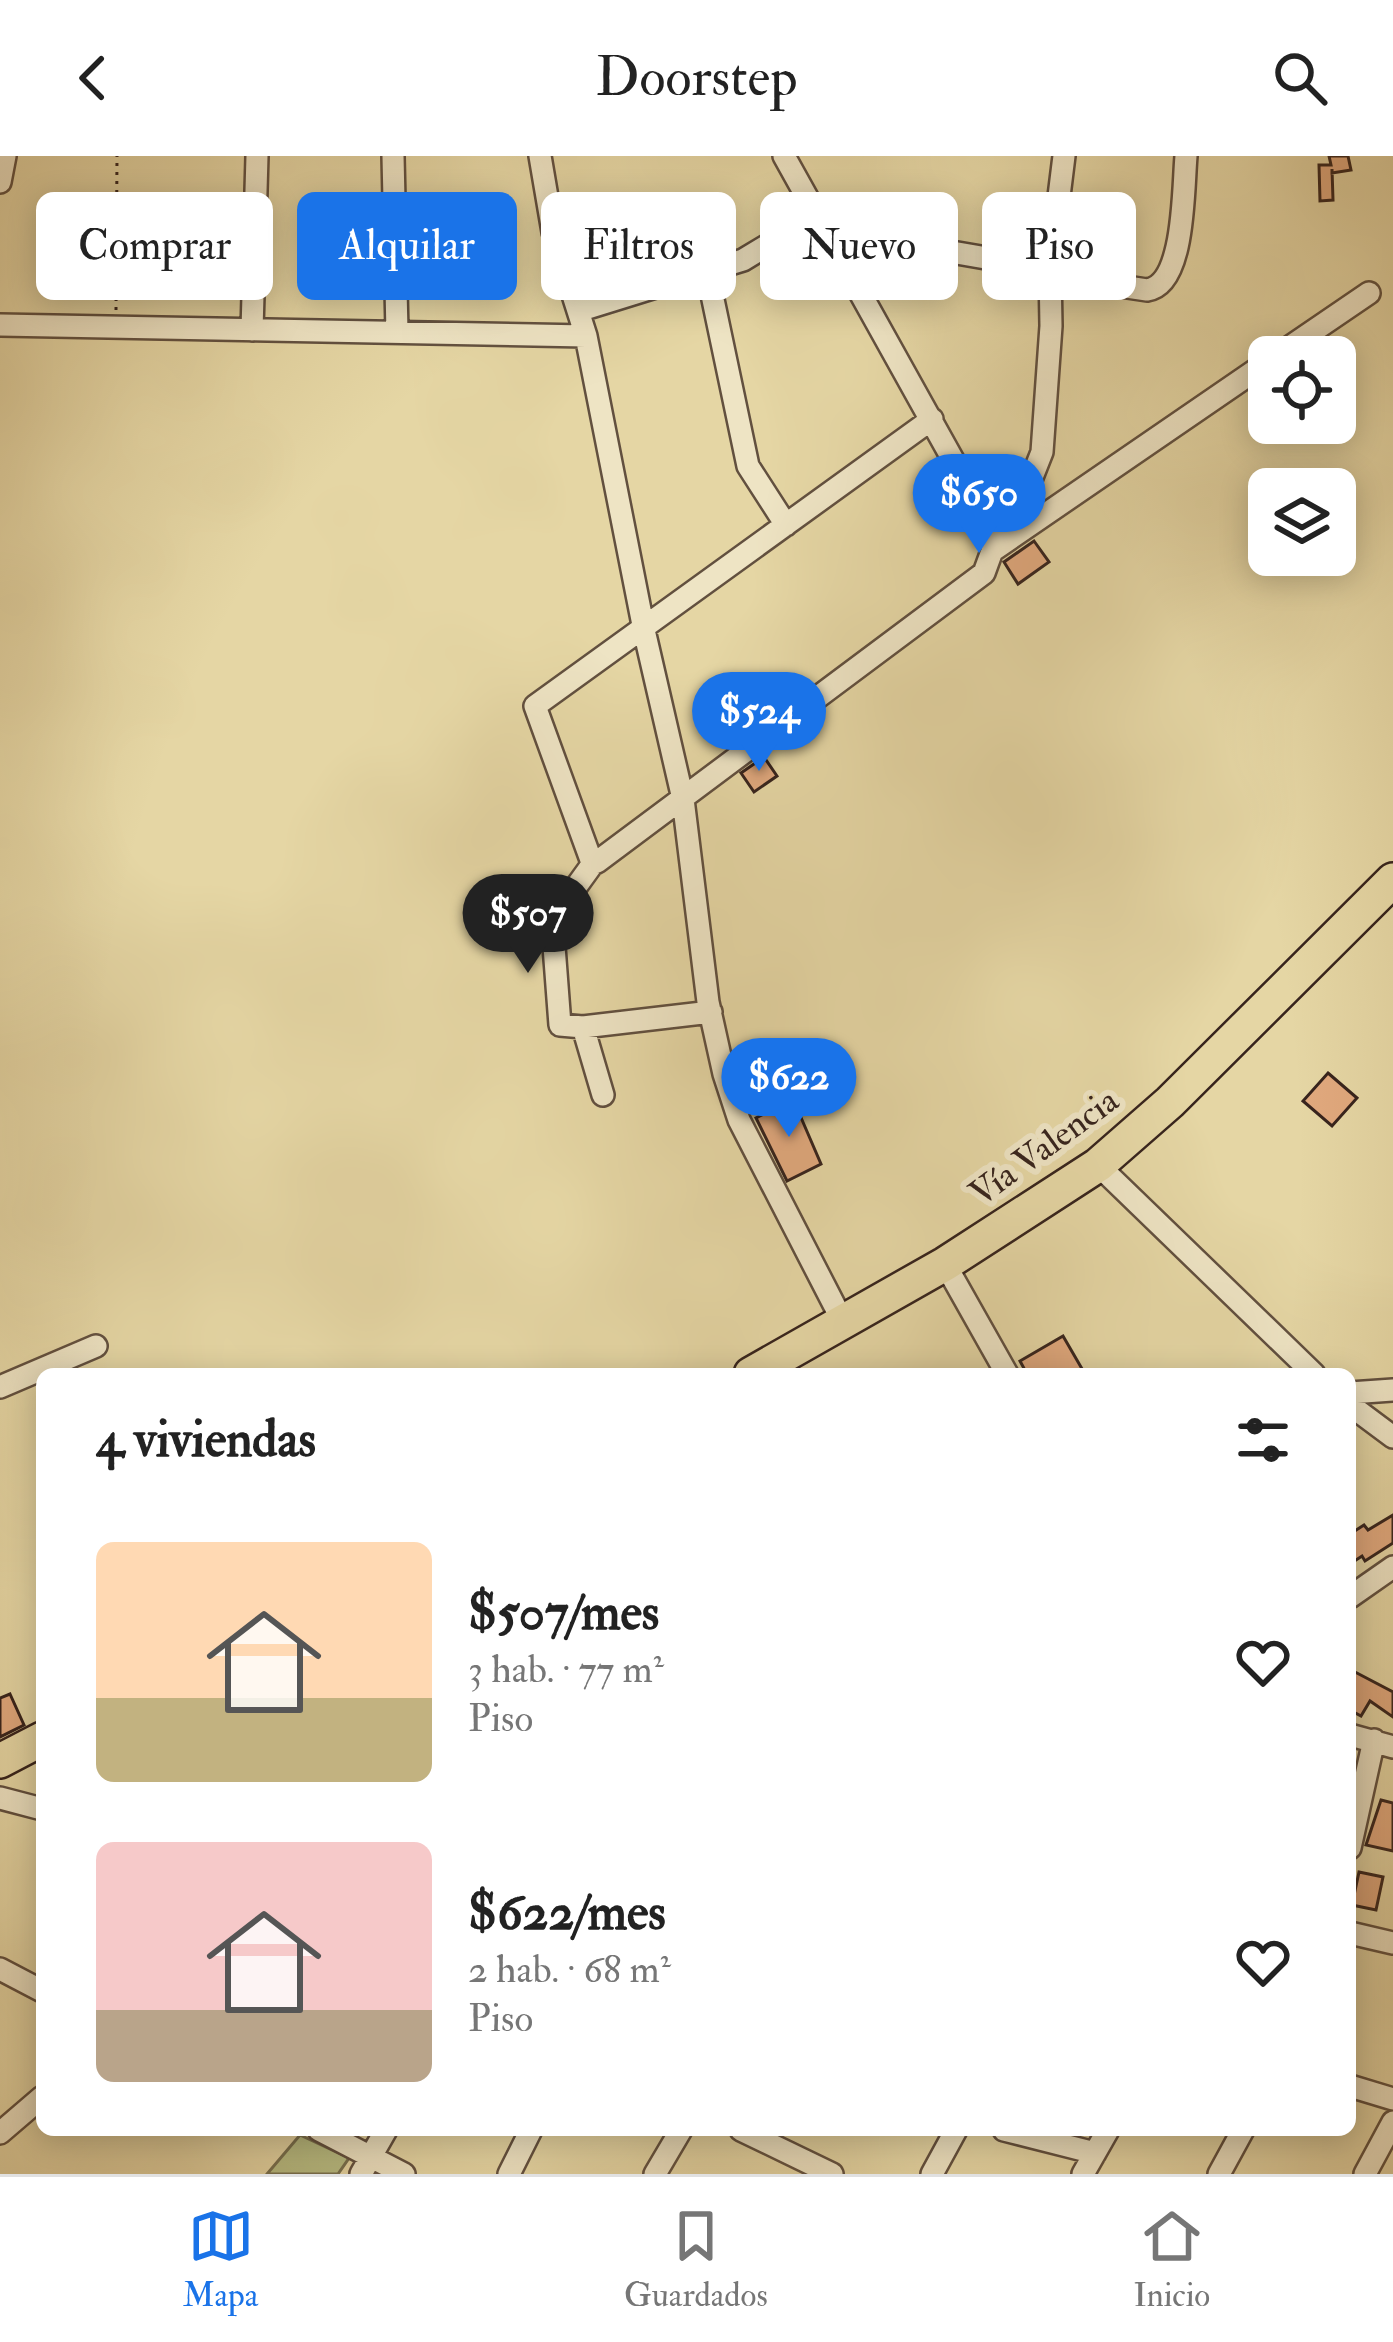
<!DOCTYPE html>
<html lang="es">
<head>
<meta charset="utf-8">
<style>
	:root { --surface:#fff; --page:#f2f2f2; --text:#222; --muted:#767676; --line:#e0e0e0; --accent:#1a73e8 }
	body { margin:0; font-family:"IM FELL Double Pica",serif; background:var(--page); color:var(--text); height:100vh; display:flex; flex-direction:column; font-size:45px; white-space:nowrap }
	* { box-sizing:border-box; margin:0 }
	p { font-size:39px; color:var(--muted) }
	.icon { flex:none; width:66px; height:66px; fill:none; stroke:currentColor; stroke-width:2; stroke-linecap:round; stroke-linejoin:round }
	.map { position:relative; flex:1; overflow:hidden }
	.panel { position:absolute; left:36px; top:1212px; width:1320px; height:768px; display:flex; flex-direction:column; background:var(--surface); border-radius:18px; box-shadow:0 6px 30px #0003 }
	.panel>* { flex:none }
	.guide { position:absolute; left:36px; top:36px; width:1323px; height:108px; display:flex; gap:24px }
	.fabs { position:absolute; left:1248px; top:180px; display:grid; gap:24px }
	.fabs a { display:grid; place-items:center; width:108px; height:108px; border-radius:18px; background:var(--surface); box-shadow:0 6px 30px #0003; font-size:60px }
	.price { position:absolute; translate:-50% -102px; padding:0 27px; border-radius:42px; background:var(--accent); color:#fff; font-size:39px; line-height:78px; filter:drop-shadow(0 3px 6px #0008) }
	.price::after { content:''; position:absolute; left:50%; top:72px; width:36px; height:27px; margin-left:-18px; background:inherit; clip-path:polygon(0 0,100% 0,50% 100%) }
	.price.active { background:#222; color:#fff }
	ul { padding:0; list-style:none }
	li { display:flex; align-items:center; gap:36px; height:300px; padding:0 60px }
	li span { display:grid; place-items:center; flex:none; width:336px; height:240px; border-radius:18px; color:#555 }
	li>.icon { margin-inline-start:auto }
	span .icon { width:144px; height:144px; fill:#fffc; stroke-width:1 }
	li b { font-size:51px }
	h2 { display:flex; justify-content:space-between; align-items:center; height:144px; padding:0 60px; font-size:51px }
	.chip { padding:0 42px; border-radius:18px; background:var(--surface); box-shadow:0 6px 30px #0003; font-size:42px; line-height:108px }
	.chip.active { background:var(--accent); color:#fff }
	header { display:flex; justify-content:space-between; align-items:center; height:156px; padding:0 60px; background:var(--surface); font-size:54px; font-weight:600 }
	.tabs { display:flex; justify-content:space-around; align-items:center; height:168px; border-top:3px solid var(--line); background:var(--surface); font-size:33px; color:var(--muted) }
	.tabs a { display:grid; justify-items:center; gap:6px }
	.tabs .active { color:var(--accent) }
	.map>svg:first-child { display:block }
</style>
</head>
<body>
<header><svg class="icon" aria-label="back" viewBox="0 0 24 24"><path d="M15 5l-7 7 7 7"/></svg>Doorstep<svg class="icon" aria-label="search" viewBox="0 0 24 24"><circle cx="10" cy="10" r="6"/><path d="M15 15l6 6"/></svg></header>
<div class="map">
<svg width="1393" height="2018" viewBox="0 0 1393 2018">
	<rect width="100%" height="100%" fill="#e5d6a4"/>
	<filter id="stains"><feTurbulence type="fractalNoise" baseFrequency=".00167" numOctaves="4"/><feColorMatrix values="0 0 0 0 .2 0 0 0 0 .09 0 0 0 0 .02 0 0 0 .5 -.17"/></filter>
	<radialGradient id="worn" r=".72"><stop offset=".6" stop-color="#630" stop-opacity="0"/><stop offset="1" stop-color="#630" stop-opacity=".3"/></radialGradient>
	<!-- green -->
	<path fill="#b7bd84" stroke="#777050" stroke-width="3" d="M300,1979L349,2002L338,2018H267Z"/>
	<!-- building -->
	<path fill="#e1a97e" stroke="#37241d" stroke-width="3" d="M1329,0H1348L1351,14L1332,17V13L1333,44L1320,45L1319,9H1331Z
		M1034,385L1049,406L1018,428L1004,406Z
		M764,601L777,620L754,636L741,617Z
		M1328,917L1357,942L1332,970L1303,945Z
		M793,943L821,1008L787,1025L756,962Z
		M1063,1180L1085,1218H1027L1020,1205Z
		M1393,1359V1387L1365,1405L1362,1400L1350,1408V1378L1364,1369L1368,1374Z
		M1355,1516L1393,1536V1561L1370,1545L1361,1560L1350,1554V1526Z
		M10,1538L24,1569L0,1581V1542Z
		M1381,1644L1393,1647V1695L1366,1689Z
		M1359,1716L1383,1721L1376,1754L1352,1749Z"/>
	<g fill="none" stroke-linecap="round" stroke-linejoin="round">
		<defs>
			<path id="minor" d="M393,0L397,176
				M540,0L553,76L586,180L644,474L683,643L708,846L724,918L739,964L843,1166
				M784,0L992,374L1029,329L1042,296L1051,170L1050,113L1064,0
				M0,26L5,0
				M824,74L1050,113
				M707,115L743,104L816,60
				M1073,123L1147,134C1185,129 1183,33 1186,0
				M578,155L707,115L748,310L786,369
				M0,169L586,180
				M252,174L257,0
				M1275,201L1369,137
				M932,263L535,550L591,704L597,706L984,417L992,395V374
				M992,395L1269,205
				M594,706L552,764L560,869L583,871L603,939
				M583,871L711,856
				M1098,1009L1314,1218
				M945,1108L1007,1218
				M0,1231L96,1190
				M1350,1237L1393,1234
				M1350,1249L1393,1281
				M1350,1441L1393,1411
				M1350,1579L1393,1591
				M0,1642L42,1653
				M1350,1692L1374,1584
				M1350,1777L1393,1787
				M0,1813L42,1835
				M1350,1930L1393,1943
				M319,1974L404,2018
				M741,1974L832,2018
				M1004,1974L1095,1997
				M0,1977L42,1941
				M361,2018L386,1974
				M509,2018L531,1974
				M655,2018L681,1974
				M932,2018L956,1974
				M1083,2018L1108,1974
				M1219,2018L1243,1974
				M1365,2018L1393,1966"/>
			<path id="highway" d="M751,1218L945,1108L1098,1009L1170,946L1393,724
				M0,1605L42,1583"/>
		</defs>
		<!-- minor casing -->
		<use href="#minor" stroke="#62503f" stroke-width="26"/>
		<!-- highway casing -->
		<use href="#highway" stroke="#37241d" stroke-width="38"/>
		<!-- path -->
		<path stroke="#37241d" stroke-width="3" stroke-dasharray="3 6" stroke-linecap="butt" d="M116,154L117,0"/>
		<!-- minor -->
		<use href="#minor" stroke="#eee4c4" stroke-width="21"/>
		<!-- highway -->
		<use href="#highway" stroke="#e5d6a4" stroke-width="33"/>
	</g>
	<g text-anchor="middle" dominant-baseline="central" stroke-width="12" stroke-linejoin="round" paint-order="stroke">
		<!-- street labels -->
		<g font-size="36" fill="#37241d" stroke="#eee4c4">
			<text transform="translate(1044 991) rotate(-36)">Vía Valencia</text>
		</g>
	</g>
	<rect width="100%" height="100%" filter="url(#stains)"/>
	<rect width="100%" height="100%" fill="url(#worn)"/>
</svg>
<div class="fabs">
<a><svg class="icon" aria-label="locate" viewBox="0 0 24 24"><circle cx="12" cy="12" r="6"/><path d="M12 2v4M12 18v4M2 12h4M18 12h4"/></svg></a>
<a><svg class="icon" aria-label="layers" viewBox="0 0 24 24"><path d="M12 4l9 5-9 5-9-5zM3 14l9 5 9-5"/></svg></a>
</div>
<b class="price" style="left:979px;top:400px">$650</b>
<b class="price" style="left:759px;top:618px">$524</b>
<b class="price active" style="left:528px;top:820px">$507</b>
<b class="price" style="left:789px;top:984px">$622</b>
<div class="guide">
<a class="chip">Comprar</a>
<a class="chip active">Alquilar</a>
<a class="chip">Filtros</a>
<a class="chip">Nuevo</a>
<a class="chip">Piso</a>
</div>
<section class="panel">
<h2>4 viviendas<svg class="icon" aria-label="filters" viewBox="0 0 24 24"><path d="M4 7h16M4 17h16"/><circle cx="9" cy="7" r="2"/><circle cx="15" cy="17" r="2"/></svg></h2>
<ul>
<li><span style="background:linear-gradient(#ffd9b3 65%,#c2b280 0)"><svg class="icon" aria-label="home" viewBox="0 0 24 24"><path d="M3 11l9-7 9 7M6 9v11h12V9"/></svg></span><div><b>$507/mes</b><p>3 hab. · 77 m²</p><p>Piso</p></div><svg class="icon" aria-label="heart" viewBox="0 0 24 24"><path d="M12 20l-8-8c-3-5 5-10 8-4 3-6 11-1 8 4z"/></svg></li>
<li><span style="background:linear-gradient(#f6c9c9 70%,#b9a48a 0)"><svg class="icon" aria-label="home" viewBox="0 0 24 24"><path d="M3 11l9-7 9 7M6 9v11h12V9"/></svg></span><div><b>$622/mes</b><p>2 hab. · 68 m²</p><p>Piso</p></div><svg class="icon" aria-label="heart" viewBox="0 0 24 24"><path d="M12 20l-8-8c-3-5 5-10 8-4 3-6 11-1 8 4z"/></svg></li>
</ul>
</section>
</div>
<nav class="tabs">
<a class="active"><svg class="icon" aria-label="map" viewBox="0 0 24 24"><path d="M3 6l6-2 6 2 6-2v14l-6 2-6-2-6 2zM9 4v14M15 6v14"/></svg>Mapa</a>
<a><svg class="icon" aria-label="saved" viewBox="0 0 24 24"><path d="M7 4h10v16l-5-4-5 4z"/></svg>Guardados</a>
<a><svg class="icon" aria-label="home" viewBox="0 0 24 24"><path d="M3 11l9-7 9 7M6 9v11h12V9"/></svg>Inicio</a>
</nav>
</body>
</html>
